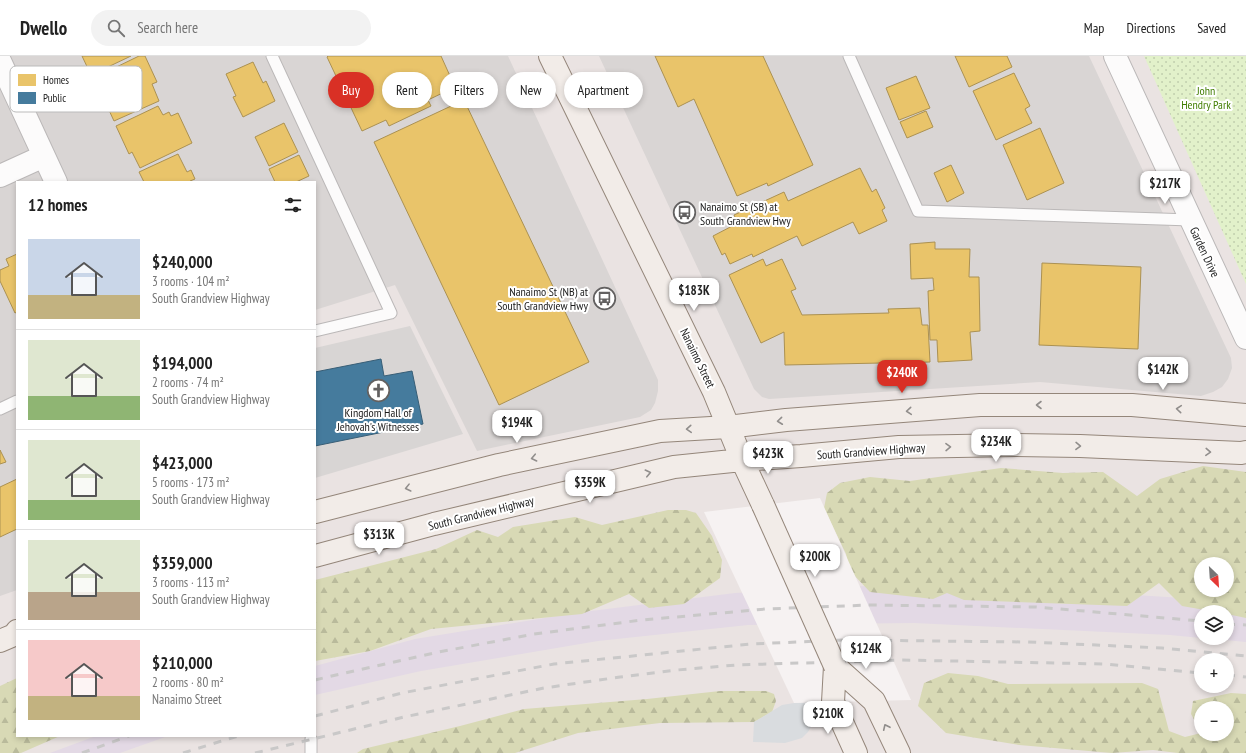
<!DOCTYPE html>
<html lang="en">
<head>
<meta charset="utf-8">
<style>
	:root { --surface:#fff; --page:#f2f2f2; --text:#222; --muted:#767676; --line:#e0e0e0; --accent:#d93025 }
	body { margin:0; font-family:"PT Sans Narrow",sans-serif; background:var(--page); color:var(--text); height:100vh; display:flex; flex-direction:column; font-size:15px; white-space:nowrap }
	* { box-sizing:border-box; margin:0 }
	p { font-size:13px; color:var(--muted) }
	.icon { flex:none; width:22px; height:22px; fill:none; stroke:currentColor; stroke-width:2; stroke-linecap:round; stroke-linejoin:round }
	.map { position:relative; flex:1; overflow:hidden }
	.sheet { position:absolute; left:16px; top:125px; width:300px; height:556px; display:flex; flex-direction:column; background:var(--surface); border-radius:0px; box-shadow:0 2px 6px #0003 }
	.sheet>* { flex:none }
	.guide { position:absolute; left:328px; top:16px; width:380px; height:36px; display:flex; gap:8px }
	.needle { width:26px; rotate:155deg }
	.fabs { position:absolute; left:1194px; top:501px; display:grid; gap:8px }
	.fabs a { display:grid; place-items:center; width:40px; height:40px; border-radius:50%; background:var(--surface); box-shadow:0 2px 6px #0003; font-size:20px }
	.price { position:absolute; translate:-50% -34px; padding:0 9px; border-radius:8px; background:#fff; color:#222; font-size:13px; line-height:26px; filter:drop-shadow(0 1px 2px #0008) }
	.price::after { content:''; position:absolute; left:50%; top:24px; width:12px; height:9px; margin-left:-6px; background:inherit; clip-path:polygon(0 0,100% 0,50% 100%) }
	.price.on { background:var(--accent); color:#fff }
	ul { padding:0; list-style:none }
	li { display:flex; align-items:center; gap:12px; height:100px; padding:0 12px }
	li+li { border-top:1px solid var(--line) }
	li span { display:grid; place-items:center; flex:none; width:112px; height:80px; border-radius:0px; color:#555 }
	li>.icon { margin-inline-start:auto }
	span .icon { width:48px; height:48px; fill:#fffc; stroke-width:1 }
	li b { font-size:17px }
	h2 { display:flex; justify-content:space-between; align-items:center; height:48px; padding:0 12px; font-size:17px }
	.pill { padding:0 14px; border-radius:18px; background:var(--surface); box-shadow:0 2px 6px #0003; font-size:14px; line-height:36px }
	.pill.on { background:var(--accent); color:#fff }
	header { display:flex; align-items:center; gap:24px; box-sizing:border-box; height:56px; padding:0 20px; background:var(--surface); border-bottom:1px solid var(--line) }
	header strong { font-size:19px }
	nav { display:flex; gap:22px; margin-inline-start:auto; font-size:14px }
	.search { width:280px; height:36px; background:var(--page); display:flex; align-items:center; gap:10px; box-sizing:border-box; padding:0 14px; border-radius:22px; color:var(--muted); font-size:15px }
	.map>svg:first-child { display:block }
</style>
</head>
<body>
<header>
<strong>Dwello</strong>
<div class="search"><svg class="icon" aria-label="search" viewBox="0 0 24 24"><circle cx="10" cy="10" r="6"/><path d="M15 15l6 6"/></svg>Search here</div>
<nav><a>Map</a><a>Directions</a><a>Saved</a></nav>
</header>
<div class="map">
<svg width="1246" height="697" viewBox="0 0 1246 697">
	<defs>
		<pattern id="forest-firs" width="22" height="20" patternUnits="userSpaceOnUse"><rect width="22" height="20" fill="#d8d9b5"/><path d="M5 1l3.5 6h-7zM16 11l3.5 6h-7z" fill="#b9ba9b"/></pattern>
		<pattern id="park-dots" width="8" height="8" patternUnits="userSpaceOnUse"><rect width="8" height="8" fill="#e2f1ca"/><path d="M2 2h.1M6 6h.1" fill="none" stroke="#c1cead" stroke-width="1.8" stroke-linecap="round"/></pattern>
	</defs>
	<rect width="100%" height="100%" fill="#eae3e2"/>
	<!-- residential -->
	<path fill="#d9d5d4" d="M0,0H508L658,324V335L655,347L651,354L640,361L477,395L395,229L315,254V126H17V534L0,540Z
		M599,0H1089L1231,302L1232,312L1228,323L1222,331L1213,336L1201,340L1040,326L769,343L762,341L754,333Z"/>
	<!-- religious -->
	<path fill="#d8d5d4" d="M410,270L463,378L315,422V292Z"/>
	<!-- railway -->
	<path fill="#e3d9e5" d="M905,528L993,530L1246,546V586L1203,582H1227V556H1201V582L1170,579L914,567L748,569L598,585L421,615L315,639V610L415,583L575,557L735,537Z
		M96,680H168L120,697H50Z"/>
	<!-- forest -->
	<path fill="url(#forest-firs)" fill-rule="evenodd" d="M1203,410L1246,416V562L1227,558V556H1216L1182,550L1159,527L1127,550L964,544L947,537L933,543L870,536L850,515L846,498L824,452L827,437L840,427L870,421L910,425L1001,412L1063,417L1103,416L1137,440L1160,423ZM1201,508H1227V534H1201Z
		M668,454H686L696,457L712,480L722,504L720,522L684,548L649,552L629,538L582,558L431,573L370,595L315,605V524L436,493L477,474L498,481L513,471L575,461L602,469Z
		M948,617L978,620L1008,628L1142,627L1158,633L1169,675L1185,681L1201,677L1227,678V652H1201V676L1191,658L1193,645L1231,637L1246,638V697H1178L1153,694L1112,697L1019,689L946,677L918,650L924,627Z
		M17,622V680H60L21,697H0V630Z
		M720,635H766L774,638L776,645L772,656L754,666L660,667L578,677L515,697H357L363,693L460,670L524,653L647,643Z"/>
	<!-- park -->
	<path fill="url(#park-dots)" d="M1144,0H1246V228Z"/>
	<!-- plaza -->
	<path fill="#d9dcdf" d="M812,646L815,657L814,665L808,676L802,682L785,687L753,686L754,666L782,649L794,647Z"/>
	<!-- pier -->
	<path fill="#f6f2f2" d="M820,442L911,644L794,647L704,456Z"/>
	<!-- homes -->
	<path fill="#e9c46a" stroke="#ab9152" d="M82,0H131L91,19Z
		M139,0H145L157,26L152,28L159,45L114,65L101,37L107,34L100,19Z
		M328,0H441L455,31L428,44L431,50L389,70L386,64L362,75L327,1Z
		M655,0H763L813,109L768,130L767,127L737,140L694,43L678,51Z
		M955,0H1007L1012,11L969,31Z
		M253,6L263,27L266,25L275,45L243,61L233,41L236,40L226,18Z
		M1014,17L1030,50L1025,53L1032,67L996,84L973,35Z
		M916,20L930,52L899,64L886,32Z
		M464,44L589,306L499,349L374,86Z
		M158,50L163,59L169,56L171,60L178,57L192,87L140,112L132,96L129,98L116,70Z
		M926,55L933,71L907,82L900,66Z
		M284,67L298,96L269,110L255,81Z
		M1040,72L1064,127L1027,144L1003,89Z
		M178,98L187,116L191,114L195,123L190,125L191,126H144L139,116Z
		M299,99L309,120L296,126H275L269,113Z
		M951,109L964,137L947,146L934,117Z
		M860,112L872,136L876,133L885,152L882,154L887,165L859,178L853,166L802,190L797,180L753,201L752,198L730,208L725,197L722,199L713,180L738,167L734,159L784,136L788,145Z
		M935,186V193H970L969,221H979L980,275L970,276L972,304L938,306L937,284H930L928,235L934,234L933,222L911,223L910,188Z
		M17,198V256L15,257L0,225V214L9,210L6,203Z
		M763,203L766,210L782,203L796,233L791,235L802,259L889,257L888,253L920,252L922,269H928L930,306L785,309L784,276L761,287L729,219Z
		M1042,207L1141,211L1138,293L1039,289Z
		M0,394L6,406L0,408Z
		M17,423V473L0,481V431Z"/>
	<!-- public -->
	<path fill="#457b9d" stroke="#385e76" d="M381,303L384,320L412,315L423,368L315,390V316Z"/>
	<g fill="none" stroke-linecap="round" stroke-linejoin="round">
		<defs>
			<path id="lane" d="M272,0L391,257L315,275
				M849,0L918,155L1191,164
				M0,353L17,345
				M311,683V697"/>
			<path id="street" d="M1115,0L1246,282
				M0,5L56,126
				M0,120L44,100"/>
			<path id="secondary" d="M550,0L714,336L742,404L763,449
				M315,456L499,409L660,375L728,371L786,364L980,349H1132L1246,359
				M315,500L434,468L674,411L742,404L801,400L899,391L1016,389L1080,390L1241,397L1246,396
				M0,585L14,579L17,575
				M835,610L874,645L899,697
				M835,610L833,646L856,697"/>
		</defs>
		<!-- lane casing -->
		<use href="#lane" stroke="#bbb8b8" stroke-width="13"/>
		<!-- street casing -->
		<use href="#street" stroke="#bbb8b8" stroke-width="24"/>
		<!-- secondary casing -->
		<use href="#secondary" stroke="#94867a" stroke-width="24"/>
		<!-- lane -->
		<use href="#lane" stroke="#fcfbfb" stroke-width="11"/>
		<!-- street -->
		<use href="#street" stroke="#fcfbfb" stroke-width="22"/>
		<!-- secondary -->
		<use href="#secondary" stroke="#f2ece8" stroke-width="22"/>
		<!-- rail -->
		<path stroke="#c9c8c8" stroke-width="3" stroke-dasharray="8 8" stroke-linecap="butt" d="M1227,568L1246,569
			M1227,619L1246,621
			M315,624L336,619L439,596L534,578L642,564L766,553L869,549L1036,551L1201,565
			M315,660L402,637L554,608L751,588L844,584L1028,586L1162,592L1246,600
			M82,697L129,680
			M183,697L238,680
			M255,697L404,661L544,632L620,621L677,614L736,609L902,604L1104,608L1201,617"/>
		<defs>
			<path id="secondary-bridge" d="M763,449L835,610"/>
		</defs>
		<!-- secondary-bridge casing -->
		<use href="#secondary-bridge" stroke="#94867a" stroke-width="24" stroke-linecap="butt"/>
		<!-- secondary-bridge -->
		<use href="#secondary-bridge" stroke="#f2ece8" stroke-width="22"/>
	</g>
	<!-- one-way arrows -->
	<defs><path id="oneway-chevron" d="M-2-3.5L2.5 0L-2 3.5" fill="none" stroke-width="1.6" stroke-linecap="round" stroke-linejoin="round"/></defs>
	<g stroke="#918e8c">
		<use href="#oneway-chevron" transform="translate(1039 349) rotate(180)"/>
		<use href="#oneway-chevron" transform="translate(1179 353) rotate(-175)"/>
		<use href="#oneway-chevron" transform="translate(909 355) rotate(175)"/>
		<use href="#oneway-chevron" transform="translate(780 365) rotate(174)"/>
		<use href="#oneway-chevron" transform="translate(689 373) rotate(176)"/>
		<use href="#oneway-chevron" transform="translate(1078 390) rotate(1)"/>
		<use href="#oneway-chevron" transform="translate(948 391) rotate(-1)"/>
		<use href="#oneway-chevron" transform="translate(1208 396) rotate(3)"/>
		<use href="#oneway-chevron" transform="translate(534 402) rotate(168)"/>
		<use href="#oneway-chevron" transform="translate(648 417) rotate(-13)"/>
		<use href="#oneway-chevron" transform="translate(408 432) rotate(166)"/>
		<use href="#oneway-chevron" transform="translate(886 671) rotate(-115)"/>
	</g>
	<!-- icons -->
	<defs>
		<symbol id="bus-ring" viewBox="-11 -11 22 22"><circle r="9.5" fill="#fff" stroke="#636161" stroke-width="1.5"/><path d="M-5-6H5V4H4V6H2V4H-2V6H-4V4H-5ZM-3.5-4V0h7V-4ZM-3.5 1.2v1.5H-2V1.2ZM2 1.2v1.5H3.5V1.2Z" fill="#636161"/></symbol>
		<symbol id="church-ring" viewBox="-11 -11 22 22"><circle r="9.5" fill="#fff" stroke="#636161" stroke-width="1.5"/><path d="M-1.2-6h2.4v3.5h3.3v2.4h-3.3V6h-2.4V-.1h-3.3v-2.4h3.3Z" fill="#636161"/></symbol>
	</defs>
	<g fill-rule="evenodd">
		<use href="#bus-ring" x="672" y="144" width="25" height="25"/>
		<use href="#bus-ring" x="592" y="230" width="25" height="25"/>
		<use href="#church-ring" x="366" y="322" width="25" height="25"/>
	</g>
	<g text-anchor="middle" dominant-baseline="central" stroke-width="4" stroke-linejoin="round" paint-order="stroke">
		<!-- park labels -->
		<g font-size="12" fill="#427e03" stroke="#fff">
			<text x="1206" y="34">John<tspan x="1206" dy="14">Hendry Park</tspan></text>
		</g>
		<!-- poi labels -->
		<g font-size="12" fill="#1b1b1b" stroke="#fff" text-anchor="start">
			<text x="700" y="150">Nanaimo St (SB) at<tspan x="700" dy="14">South Grandview Hwy</tspan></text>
			<text x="588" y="235" text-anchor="end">Nanaimo St (NB) at<tspan x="588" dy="14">South Grandview Hwy</tspan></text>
			<text x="378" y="356" text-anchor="middle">Kingdom Hall of<tspan x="378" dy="14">Jehovah's Witnesses</tspan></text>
		</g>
		<!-- street labels -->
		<g font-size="12" fill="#1b1b1b" stroke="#fff">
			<text transform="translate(1205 196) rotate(65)">Garden Drive</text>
			<text transform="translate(698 302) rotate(64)">Nanaimo Street</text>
			<text transform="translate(871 395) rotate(-4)">South Grandview Highway</text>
			<text transform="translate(481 457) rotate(-14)">South Grandview Highway</text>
		</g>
	</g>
	<!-- legend -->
	<rect x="10" y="10" width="132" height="46" rx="6" fill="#fff" stroke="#bbb" stroke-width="1"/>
	<rect x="18" y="18" width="18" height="12" fill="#e9c46a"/>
	<rect x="18" y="36" width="18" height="12" fill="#457b9d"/>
	<g font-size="11" fill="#1b1b1b">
		<text x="43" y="28">Homes</text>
		<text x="43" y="46">Public</text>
	</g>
</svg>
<div class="fabs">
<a><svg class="needle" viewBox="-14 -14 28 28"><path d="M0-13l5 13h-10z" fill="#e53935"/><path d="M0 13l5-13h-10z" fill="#767676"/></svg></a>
<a><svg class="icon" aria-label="layers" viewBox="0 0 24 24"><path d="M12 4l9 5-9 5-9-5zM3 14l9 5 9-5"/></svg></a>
<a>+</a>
<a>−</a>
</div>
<b class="price" style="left:1165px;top:149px">$217K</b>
<b class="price" style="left:694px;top:256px">$183K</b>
<b class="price" style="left:1163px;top:335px">$142K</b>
<b class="price on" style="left:902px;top:338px">$240K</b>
<b class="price" style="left:517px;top:388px">$194K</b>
<b class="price" style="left:996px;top:407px">$234K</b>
<b class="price" style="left:768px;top:419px">$423K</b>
<b class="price" style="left:590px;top:448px">$359K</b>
<b class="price" style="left:379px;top:500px">$313K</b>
<b class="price" style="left:815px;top:522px">$200K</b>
<b class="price" style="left:866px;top:614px">$124K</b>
<b class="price" style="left:828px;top:679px">$210K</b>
<div class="guide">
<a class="pill on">Buy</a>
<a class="pill">Rent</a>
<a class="pill">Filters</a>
<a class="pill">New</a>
<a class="pill">Apartment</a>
</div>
<section class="sheet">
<h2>12 homes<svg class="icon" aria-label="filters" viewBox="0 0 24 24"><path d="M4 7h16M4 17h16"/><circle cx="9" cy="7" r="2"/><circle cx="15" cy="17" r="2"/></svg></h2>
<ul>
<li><span style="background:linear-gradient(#c9d6e8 70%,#c2b280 0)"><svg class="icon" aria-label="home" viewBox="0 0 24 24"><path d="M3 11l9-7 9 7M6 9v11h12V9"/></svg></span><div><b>$240,000</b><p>3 rooms · 104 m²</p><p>South Grandview Highway</p></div></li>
<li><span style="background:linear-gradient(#dfe7d0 70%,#8fb573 0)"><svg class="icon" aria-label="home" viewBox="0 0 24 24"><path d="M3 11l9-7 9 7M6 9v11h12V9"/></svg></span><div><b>$194,000</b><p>2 rooms · 74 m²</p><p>South Grandview Highway</p></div></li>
<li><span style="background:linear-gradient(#dfe7d0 75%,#8fb573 0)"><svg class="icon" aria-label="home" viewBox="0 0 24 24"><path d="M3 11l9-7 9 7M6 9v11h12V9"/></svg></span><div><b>$423,000</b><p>5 rooms · 173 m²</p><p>South Grandview Highway</p></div></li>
<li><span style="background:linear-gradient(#dfe7d0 65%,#b9a48a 0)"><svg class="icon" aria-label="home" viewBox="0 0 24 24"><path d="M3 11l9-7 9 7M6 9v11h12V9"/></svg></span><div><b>$359,000</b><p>3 rooms · 113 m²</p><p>South Grandview Highway</p></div></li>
<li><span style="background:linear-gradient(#f6c9c9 70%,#c2b280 0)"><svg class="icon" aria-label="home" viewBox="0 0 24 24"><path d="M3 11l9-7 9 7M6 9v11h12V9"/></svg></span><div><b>$210,000</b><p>2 rooms · 80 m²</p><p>Nanaimo Street</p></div></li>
</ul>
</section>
</div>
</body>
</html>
